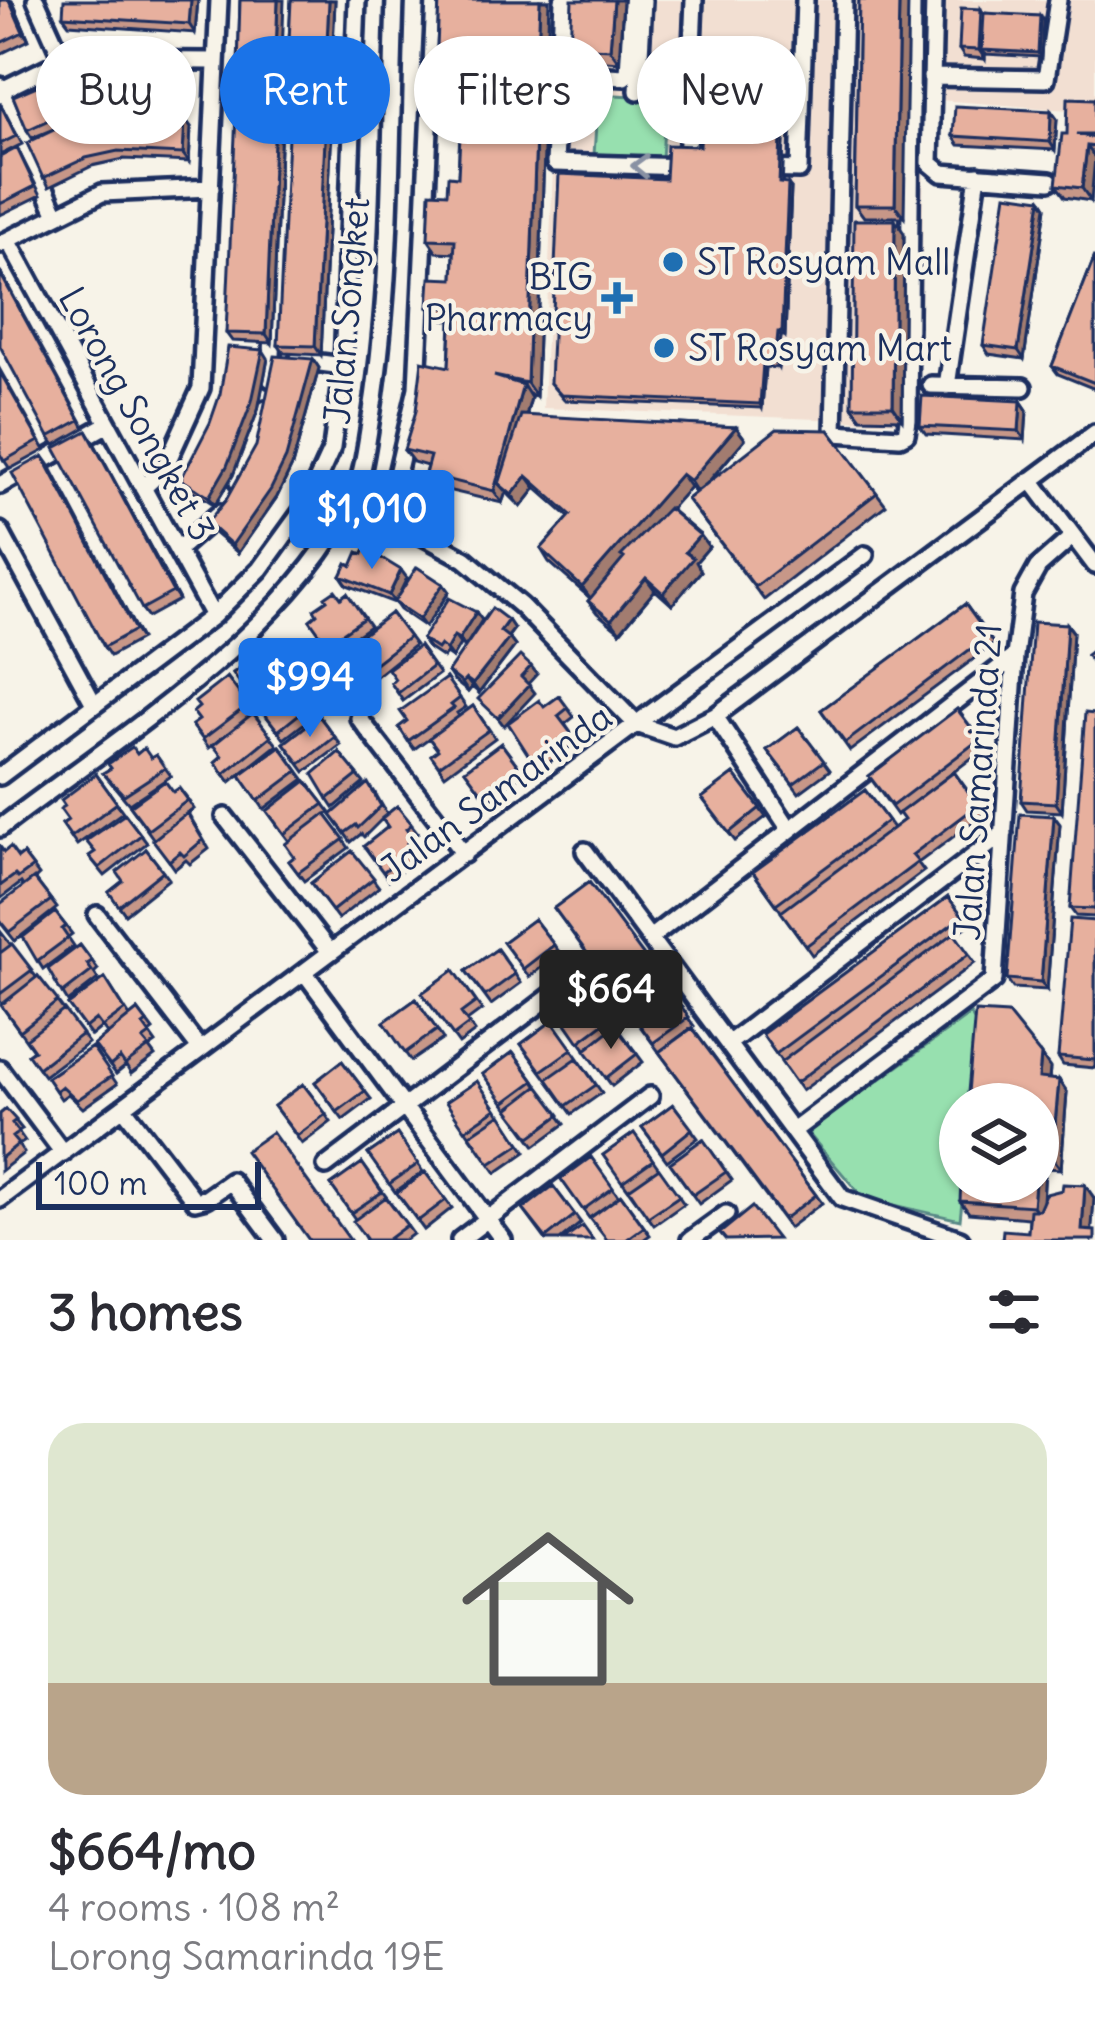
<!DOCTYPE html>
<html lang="en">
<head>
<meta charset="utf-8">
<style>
	:root { --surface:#fff; --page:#f2f2f3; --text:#2b2b33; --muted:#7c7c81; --accent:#1a73e8 }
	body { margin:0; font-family:Delius,sans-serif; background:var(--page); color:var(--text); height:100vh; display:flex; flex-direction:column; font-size:45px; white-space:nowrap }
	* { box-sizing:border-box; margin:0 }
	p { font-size:39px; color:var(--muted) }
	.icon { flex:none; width:66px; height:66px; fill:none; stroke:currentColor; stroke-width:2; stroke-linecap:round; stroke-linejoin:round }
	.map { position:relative; height:1240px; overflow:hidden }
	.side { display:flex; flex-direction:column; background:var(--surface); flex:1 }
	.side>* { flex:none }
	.guide { position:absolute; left:36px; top:36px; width:1023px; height:108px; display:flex; gap:24px }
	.buttons { position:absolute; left:939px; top:1083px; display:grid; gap:24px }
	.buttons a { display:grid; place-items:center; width:120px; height:120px; border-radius:50%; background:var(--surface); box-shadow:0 3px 9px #0004; font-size:60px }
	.scale { position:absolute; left:36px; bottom:30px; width:225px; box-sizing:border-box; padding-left:12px; border:6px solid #1b2f5e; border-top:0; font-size:33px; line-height:42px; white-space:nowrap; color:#1b2f5e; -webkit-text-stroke:9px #f7f3e8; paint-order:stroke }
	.price { position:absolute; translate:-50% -102px; padding:0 27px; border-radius:12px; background:var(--accent); color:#fff; font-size:39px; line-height:78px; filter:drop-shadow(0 3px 6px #0008) }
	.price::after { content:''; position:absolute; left:50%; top:72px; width:36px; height:27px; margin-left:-18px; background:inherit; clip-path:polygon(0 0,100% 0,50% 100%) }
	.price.selected { background:#222; color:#fff }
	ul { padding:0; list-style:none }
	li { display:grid; align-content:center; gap:24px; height:636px; padding:0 48px }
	li span { display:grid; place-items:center; height:372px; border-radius:36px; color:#555 }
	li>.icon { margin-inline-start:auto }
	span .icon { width:216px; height:216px; fill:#fffc; stroke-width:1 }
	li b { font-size:51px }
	h2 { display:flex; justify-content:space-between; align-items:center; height:144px; padding:0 48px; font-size:51px }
	.chip { padding:0 42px; border-radius:54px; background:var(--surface); box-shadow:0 3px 9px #0004; font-size:42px; line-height:108px }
	.chip.selected { background:var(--accent); color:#fff }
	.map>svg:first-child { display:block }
</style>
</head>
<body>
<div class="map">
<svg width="1095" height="1240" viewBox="0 0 1095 1240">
	<rect width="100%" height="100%" fill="#f7f3e8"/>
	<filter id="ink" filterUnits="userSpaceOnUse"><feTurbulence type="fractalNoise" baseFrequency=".00833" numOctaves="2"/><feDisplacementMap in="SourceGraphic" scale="24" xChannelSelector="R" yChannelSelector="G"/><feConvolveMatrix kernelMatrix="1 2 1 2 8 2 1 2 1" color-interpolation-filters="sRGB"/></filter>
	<g filter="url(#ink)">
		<!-- built -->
		<path fill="#f2dfd2" d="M560,0H1095V112L925,99L919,423L543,408Z"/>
		<!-- green -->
		<path fill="#97e0af" stroke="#598886" stroke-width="3" d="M598,94L666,98L662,158L594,155Z
			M970,1014L980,1030L972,1104H960V1182H964L960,1220L863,1198L807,1132Z"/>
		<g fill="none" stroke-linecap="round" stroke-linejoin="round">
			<defs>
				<path id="minor" d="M36,0L63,60
					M563,0L555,163L684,167
					M576,0L573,70L576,74L624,77L628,74L632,0
					M844,0L834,433L900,437L906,434L908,420L912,0
					M934,0L930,163L942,173L1050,181
					M931,77L1046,79L1058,0
					M0,86L57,215
					M0,91L63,60L214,61
					M638,91L643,0
					M687,164L694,0
					M762,169L799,170L805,0
					M8,240L213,616
					M0,244L102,193L211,188
					M298,360L343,366
					M271,379L287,0
					M931,385L1023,387
					M947,386L978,175
					M1031,480L1095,565
					M238,482L266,409
					M0,485L108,424
					M143,488L164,469L201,388L219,0
					M353,498L465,559L521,606L636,724L865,555
					M387,517L417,388L435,0
					M0,531L94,704
					M177,550L220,513
					M715,716L790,830
					M359,718L464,854
					M0,776L213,616L260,569L305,507L332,448L343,366L357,0
					M225,817L330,952
					M0,828C116,739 287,633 352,500C364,474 367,439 372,411C393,276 390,136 395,0
					M585,851L842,1198L960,1239
					M97,915L200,1049
					M650,938L1015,656
					M305,973L503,1240
					M728,1044L1004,833
					M0,1069L63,1153
					M123,1107L195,1201L207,1198L231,1181L275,1240
					M793,1131L994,980L1015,656L1023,594L1038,567L1073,536
					M326,1166L568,983
					M0,1199L636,724L674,737L715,716L1095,433
					M460,1240L650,1096
					M690,1240L726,1214"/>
			</defs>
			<!-- minor casing -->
			<use href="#minor" stroke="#1b2f5e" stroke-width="24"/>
			<!-- minor -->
			<use href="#minor" stroke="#f7f3e8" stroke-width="15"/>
		</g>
		<!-- wall -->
		<path fill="#c79788" stroke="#1b2f5e" stroke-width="3" d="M0,0H12L29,40L0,54Z
			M198,0L195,33L69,24L63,16Z
			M240,0L280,112L243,111L237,102Z
			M291,0H335L330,114L292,113L286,104Z
			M439,0H549L546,87H544L546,90L536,396L529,394L531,398L526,416L736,427L745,439L709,482L829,430L886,505L764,600L687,499L696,492L690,487L670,509L700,535L709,547L696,562L701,571L672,605L655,590L620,632L597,613L588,601L590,598L549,562L541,549L569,517L536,488L521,507L506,492L502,503L434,487L425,474L427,466L413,462L404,450L449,367L451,320L437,319L428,307L453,279L454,253L437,252L428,239L447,193L458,177L462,85L445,84L436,72Z
			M623,0L619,62L579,59L570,47Z
			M859,0L904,217H864L855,205Z
			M984,13L1043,21L1041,57L985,54V59L964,57L959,49Z
			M184,77L183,115L121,113L61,126L32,138L27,130L13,96Z
			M1095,99V164L1091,201L1065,197L1056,185L1067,134Z
			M0,103L22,144L0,155Z
			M1051,111L1057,119L1055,150L959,145L953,136Z
			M782,113L785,117L782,184L791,188L785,336H781L778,368L765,367L762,408L564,400L550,383L665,179L700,146Z
			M185,119L191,127L189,162L124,159L92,166L49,187L27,143Z
			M281,123L272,343L232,341L226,333Z
			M332,126L321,355L284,353L278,345Z
			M17,148L41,195L0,215V157Z
			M1041,199L1046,207L1024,359L989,354L983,345Z
			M904,233L902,419L861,418L852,406Z
			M1095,256V389L1058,374L1052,366Z
			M0,271L85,428L55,445L49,437Z
			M268,358L258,410L233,475L215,505L187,487L181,479Z
			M313,359L319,368L292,466L277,497L238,553L213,532L207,523L226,500Z
			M0,370L45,450L10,469L0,454Z
			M1021,401L1027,410L1025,440L926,434L920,426Z
			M87,431L179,600L148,617L142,609Z
			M43,456L141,639L110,656L104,647Z
			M352,566L407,578L401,591L443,584L449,592L425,627L400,610L395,603L347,585L341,576Z
			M347,593L370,626L333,652L310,620Z
			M965,604L994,644L850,751L821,710Z
			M391,613L415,645L375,677L369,668Z
			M482,620L465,647L460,644L452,658L446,654L443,658L428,648L422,639Z
			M508,620L514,629L508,637L515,646L479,693L472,687L468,692L454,681L448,672Z
			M1067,624L1073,632L1062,812L1027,810L1021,801Z
			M275,640L301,676L263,704L259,699L254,703L233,673Z
			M419,646L439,674L403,701L391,683L395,679Z
			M227,677L277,745L230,782L215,762L222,756L223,737L209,748L192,725L199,720V707Z
			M446,678L466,707L457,713L459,716L473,706L495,738L445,775L431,755L438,750L429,738L414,749L399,727L407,721Z
			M296,681L319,712L284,739L261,709Z
			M559,696L574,717L565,724L577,742L539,770L508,723L544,707Z
			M957,709L986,747L908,807L954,772L984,814L918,863L924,871L812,955L753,872L865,790L893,828L904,820L899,813L897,815L869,776Z
			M1095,714V917L1076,916L1070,908Z
			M319,716L341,745L305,772L284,743Z
			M798,727L830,770L799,793L767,750Z
			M501,743L524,774L488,801L465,770Z
			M280,746L304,779L264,809L240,775Z
			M339,752L364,783L334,808L328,799Z
			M137,754L151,758L156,755L171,776L129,804L103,773Z
			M96,774L123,812L77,845L62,824L68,820Z
			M734,774L766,817L735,841L702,798Z
			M306,781L330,812L326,815L349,848L304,881L289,861L294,857L289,841L267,811Z
			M374,791L387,814L397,806L418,833L412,837L419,847L413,851L418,858L389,880L364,846L388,827L382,819L364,837L361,834L351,842L331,815Z
			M173,792L188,800L194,809L188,813L209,849L190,864L186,860L175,869L130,806Z
			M125,814L147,843L105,876L89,856L95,852Z
			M1060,824L1047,990L1013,988L1007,979Z
			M0,847L4,852L18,858L23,854L39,875L35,879L57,908L15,941L0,922L23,886L21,883L0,899Z
			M146,849L169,879L125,914L109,892L123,881Z
			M352,851L379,887L338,919L311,883Z
			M589,882L694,1026L659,1052L554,908Z
			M948,897L969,925L955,935L975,963L802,1091L762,1034Z
			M55,912L72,934L68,937L74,946L43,969L23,937Z
			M534,919L560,953L529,977L503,942Z
			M1095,921V1068L1063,1065L1058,1057Z
			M0,931L37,978L38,976L88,1043L44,1076L28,1054L33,1050L1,1005L2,1004L0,1001Z
			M80,945L98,969L94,973L98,979L68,1002L48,969Z
			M497,949L521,983L491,1005L466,971Z
			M454,970L482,1010L467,1021L475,1032L459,1044L422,993Z
			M105,978L130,1017L138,1010L153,1030L149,1033L156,1043L149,1048L155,1056L131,1074L126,1066L116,1074L94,1045L107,1034L102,1027L91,1036L68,1005Z
			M592,993L643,1062L612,1086L561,1016Z
			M416,999L443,1039L411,1061L384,1022Z
			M552,1021L602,1093L572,1114L521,1044Z
			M692,1028L822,1203L789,1228L659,1052Z
			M92,1047L117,1084L83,1108L68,1094L61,1099L47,1078Z
			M513,1052L565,1124L535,1146L483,1074Z
			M342,1061L371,1099L343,1120L315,1082Z
			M1050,1068L1049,1079L1059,1080L1067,1092L1061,1169L1045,1168L1043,1202L1085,1185L1094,1198L1091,1231L1028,1232L1029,1218L969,1213L960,1201L1038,1182V1104Z
			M477,1081L526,1152L496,1173L446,1102Z
			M303,1084L331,1122L302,1144L274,1106Z
			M673,1104L698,1138L667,1161L642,1127Z
			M6,1109L22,1129L18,1131L25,1141L19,1145L24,1153L1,1171L0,1114Z
			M634,1133L684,1204L654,1225L603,1155Z
			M397,1134L423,1172L395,1192L368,1154Z
			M703,1139L732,1180L699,1204L670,1163Z
			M591,1157L619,1197L621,1195L650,1235L643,1240H606L617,1199L589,1218L561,1179Z
			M362,1163L413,1234L405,1240H366L355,1219L331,1185Z
			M425,1172L452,1208L424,1230L397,1193Z
			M553,1186L581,1223L560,1240H546L523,1209Z"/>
		<!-- shaded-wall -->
		<path fill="#a27b6f" stroke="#1b2f5e" stroke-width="3" d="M9,0H12L29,40L23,32Z
			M191,0H198L195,33L189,24Z
			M278,0H284L280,112L274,104Z
			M329,0H335L330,114L324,106Z
			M540,0H549L546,87L537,75Z
			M614,0H623L619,62L610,49Z
			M899,0H908L904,217L895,205Z
			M981,9L987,18L982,50L985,54V59L979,50Z
			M1040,16L1043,21L1041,57L1038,53Z
			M178,69L184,77L183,115L177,106Z
			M538,78L546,90L536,396L527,383Z
			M1051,111L1057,119L1055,150L1050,142Z
			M782,113L785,117L782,188L779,183Z
			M275,115L281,123L272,343L266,334Z
			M326,118L332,126L321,355L315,346Z
			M185,119L191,127L189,162L183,154Z
			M1087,146L1095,158L1091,201L1082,188Z
			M788,184L791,188L785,336L782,332Z
			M1041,199L1046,207L1024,359L1018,350Z
			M895,220L904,233L902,419L893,406Z
			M778,332L781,336L778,368L775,363Z
			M263,350L268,358L258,410L233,475L215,505L209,497Z
			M313,359L319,368L292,466L277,497L238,553L232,545Z
			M763,363L765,367L762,408L760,404Z
			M523,385L531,398L506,489L499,484L506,492L502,503L494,491Z
			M1021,401L1027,410L1025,440L1019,431Z
			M736,427L745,439L698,494L690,481Z
			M87,431L92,439L179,600L173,592Z
			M43,456L49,464L141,639L135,630Z
			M681,474L690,487L591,599L582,587Z
			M527,476L536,488L521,507L512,495Z
			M700,535L709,547L696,562L701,571L672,605L663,593L685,552Z
			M401,570L407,578L395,603L389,595Z
			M646,578L655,590L620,632L611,620Z
			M443,584L449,592L425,627L419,619Z
			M476,612L482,620L465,647L459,639Z
			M508,620L514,629L506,639L500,631Z
			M1067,624L1073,632L1062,812L1056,803Z
			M454,636L460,644L452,658L446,650Z
			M509,638L515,646L479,693L473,684Z
			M531,666L537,674L527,685L521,677Z
			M466,679L472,687L468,692L462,683Z
			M529,685L535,693L504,726L498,718Z
			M1054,816L1060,824L1047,990L1041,982Z
			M1041,1055L1050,1068L1048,1091L1039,1078Z
			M1059,1080L1067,1092L1061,1169L1052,1157Z
			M1038,1158L1045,1168L1042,1218L1033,1206L1035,1182H1038Z
			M1085,1185L1094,1198L1091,1240L1082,1230Z"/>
		<!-- building -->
		<path fill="#e7b09e" stroke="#1b2f5e" stroke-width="3" d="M0,0H9L23,32L0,43Z
			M64,0H191L189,24L63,16Z
			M240,0H278L274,104L237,102Z
			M291,0H329L324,106L286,104Z
			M439,0H540L537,75L485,76L538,78L527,383L494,376L523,385L494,491L425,474L430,456L404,450L416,411L422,361L449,367L452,308L428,307L430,278L453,279L455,240L428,239L430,192L447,193L448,176L458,177L463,73L436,72Z
			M572,0H614L610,49L570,47Z
			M859,0H899L895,205H855Z
			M961,8L981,9L979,50L959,49Z
			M984,13L1040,16L1038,53L982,50Z
			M112,66L178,69L177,106L115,104L55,117L27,130L13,96L41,84Z
			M1068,98L1095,99V134H1076L1095,138V147L1087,146L1082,188L1056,185L1062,134H1067Z
			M0,103L16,136L0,144Z
			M955,106L1051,111L1050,142L953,136Z
			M702,110L782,113L779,183L788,184L782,332H778L775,363H763L760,404L561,395L550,383L559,174L665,179L667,145L700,146Z
			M236,114L275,115L266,334L226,333Z
			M114,116L185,119L183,154L118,151L86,158L43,178L27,143L56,129Z
			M289,116L326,118L315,346L278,345Z
			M17,148L35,186L0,204V157Z
			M1006,194L1041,199L1018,350L983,345Z
			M854,220H895L893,406H852Z
			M1095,256V383L1052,366Z
			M0,273L80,420L49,437L0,346Z
			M228,347L263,350L252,401L227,466L209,497L181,479L210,423L220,394Z
			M275,356L313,359L286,458L271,489L232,545L207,523L226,500L256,446Z
			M0,372L39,441L4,461L0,454Z
			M922,396L1021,401L1019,431L920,426Z
			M521,415L736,427L690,481L681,474L582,587L541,549L571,515L527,476L512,495L499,484Z
			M777,429L829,430L877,493L755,587L687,499Z
			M87,431L173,592L142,609L55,448Z
			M43,456L135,630L104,647L12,473Z
			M668,508L700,535L685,552L693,558L663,593L646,578L611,620L588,601L624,558L621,556Z
			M365,548L401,570L389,595L341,576L347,563L352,566L358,552L363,554Z
			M417,567L443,584L419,619L394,602Z
			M335,590L341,598L347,593L364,618L327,644L310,620L317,614L314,609L327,600L325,597Z
			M449,598L476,612L459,639L454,636L446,650L440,645L437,649L422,639Z
			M965,604L988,636L845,743L821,710Z
			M492,608L508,620L500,631L509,638L473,684L466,679L462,683L448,672Z
			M391,613L409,637L369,668L354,641Z
			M1033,622L1067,624L1056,803L1021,801Z
			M275,640L295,667L257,696L253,691L248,694L233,673L242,667L240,664Z
			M419,646L433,666L398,693L391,683L395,679L388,669Z
			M1095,648V665L1086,655Z
			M520,656L531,666L521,677L529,685L498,718L478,699Z
			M227,677L248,705L203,739L192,725L199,720L193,712L199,707L195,702Z
			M446,678L460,698L451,705L454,708L408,741L399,727L407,721L400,711Z
			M296,681L313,703L278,731L261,709Z
			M559,696L568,708L558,716L571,733L533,762L508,723L539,700L544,707Z
			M473,706L489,730L439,766L431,755L438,750L429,738Z
			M957,709L980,739L892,806L869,776Z
			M253,713L271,736L224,774L215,762L222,756L213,745Z
			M1085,713L1095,714V909L1070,908Z
			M319,716L335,737L300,764L284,743Z
			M798,727L824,761L793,784L767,750Z
			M501,743L518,766L482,793L465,770Z
			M280,746L298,771L258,801L240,775Z
			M132,747L137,754L144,748L151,758L156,755L165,768L124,795L103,773L111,768L108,764Z
			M339,752L358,775L328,799L313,774Z
			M954,772L978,805L912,855L918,862L806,946L781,912L904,820L899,813Z
			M96,774L117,803L71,837L62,824L68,820L60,809L65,806L61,800Z
			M734,774L760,808L729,833L702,798Z
			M165,781L173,792L179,788L188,800L148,830L130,806Z
			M306,781L324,804L284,834L267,811Z
			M368,783L381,806L358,828L356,825L345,833L331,815Z
			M865,790L888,821L776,904L753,872Z
			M397,806L412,824L406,829L413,839L407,843L412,849L383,872L364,846L388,827L382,818Z
			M187,813L203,840L184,856L180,852L169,861L153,840Z
			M125,814L141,835L99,868L89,856L95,852L86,841Z
			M325,814L344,839L298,873L289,861L294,857L285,844Z
			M1020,814L1054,816L1041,982L1007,979Z
			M0,847L4,852L10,847L18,858L23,854L33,867L18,878L15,875L0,886Z
			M146,849L163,871L119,906L109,892L123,881L117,872Z
			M352,851L374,878L332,911L311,883Z
			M34,878L51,900L9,932L0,921V904Z
			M589,882L689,1017L653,1043L554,908Z
			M948,897L963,916L776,1054L762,1034Z
			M55,912L66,926L62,929L68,938L37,961L23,937Z
			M534,919L554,945L523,969L503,942Z
			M1070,919L1095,921V1060L1058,1057Z
			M954,933L969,954L796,1083L781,1062Z
			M12,944L32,970L0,994V953Z
			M80,945L92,961L87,964L92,971L62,994L48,969Z
			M497,949L515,974L485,996L466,971Z
			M454,970L476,1002L461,1013L469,1024L453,1036L422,993Z
			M38,976L58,1001L20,1031L1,1005Z
			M105,978L125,1010L102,1027L96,1019L85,1028L68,1005Z
			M592,993L610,1019L579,1042L561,1016Z
			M416,999L437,1030L405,1053L384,1022Z
			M64,1010L82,1034L38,1068L28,1054L34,1050L26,1039Z
			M138,1010L147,1022L143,1025L150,1035L143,1040L149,1047L125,1065L120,1058L110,1066L94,1045Z
			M975,1012L1008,1014L1041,1055L1039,1078L1059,1080L1052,1157L1038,1156V1104H967Z
			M552,1021L572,1049L541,1071L521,1044Z
			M615,1026L637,1054L606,1078L585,1050Z
			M692,1028L816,1195L784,1219L659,1052Z
			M92,1047L112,1076L77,1100L62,1086L56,1091L47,1078Z
			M513,1052L534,1081L504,1103L483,1074Z
			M577,1058L596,1085L566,1106L547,1079Z
			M342,1061L365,1091L337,1112L315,1082Z
			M477,1081L496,1109L465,1130L446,1102Z
			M303,1084L326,1114L297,1136L274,1106Z
			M538,1086L560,1115L530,1137L508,1109Z
			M673,1104L692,1129L662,1153L642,1127Z
			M6,1109L16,1120L12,1123L19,1132L12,1137L18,1144L0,1159V1114Z
			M501,1114L520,1144L490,1164L470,1135Z
			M272,1132L350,1240H309L245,1151Z
			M634,1133L653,1160L622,1182L603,1155Z
			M397,1134L418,1164L389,1184L368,1154Z
			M703,1139L726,1172L693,1195L670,1163Z
			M591,1157L613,1188L583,1210L561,1179Z
			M362,1163L382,1192L351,1213L331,1185Z
			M659,1168L679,1196L648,1217L629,1189Z
			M425,1172L446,1200L418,1221L397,1193Z
			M961,1182H1035L1033,1206L960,1201Z
			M1063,1184L1085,1185L1082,1230L1095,1231V1240H1002L1003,1230L1028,1232L1030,1210H1039L1046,1194L1062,1190Z
			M553,1186L575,1215L546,1238L523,1209Z
			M621,1195L644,1227L626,1240H607L590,1218Z
			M386,1197L407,1225L387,1240H367L353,1221Z
			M752,1207L777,1239L726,1240L720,1233Z
			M583,1226L593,1240H563Z"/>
		<!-- one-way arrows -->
		<defs><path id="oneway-chevron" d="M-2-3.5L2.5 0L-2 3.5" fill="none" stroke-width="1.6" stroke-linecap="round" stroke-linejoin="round" transform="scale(3)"/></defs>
		<use stroke="#8991a3" href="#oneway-chevron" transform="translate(640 166) rotate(-178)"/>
	</g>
	<!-- markers -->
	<g fill="#1f6fb2" stroke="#f7f3e8" stroke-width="4.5">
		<circle cx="673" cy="262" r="12"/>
		<path d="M611 280h12v12h12v12h-12v12h-12v-12h-12v-12h12z"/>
		<circle cx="664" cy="348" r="12"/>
	</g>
	<g text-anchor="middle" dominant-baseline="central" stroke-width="9" stroke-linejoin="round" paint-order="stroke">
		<!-- poi labels -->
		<g font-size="36" fill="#1b2f5e" stroke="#f7f3e8" text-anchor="start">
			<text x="697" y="262">ST Rosyam Mall</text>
			<text x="593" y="277" text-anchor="end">BIG<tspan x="593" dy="41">Pharmacy</tspan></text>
			<text x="688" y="348">ST Rosyam Mart</text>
		</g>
		<!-- street labels -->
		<g font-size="36" fill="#1b2f5e" stroke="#f7f3e8">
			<text transform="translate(347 311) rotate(-85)">Jalan Songket</text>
			<text transform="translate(137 414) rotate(61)">Lorong Songket 3</text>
			<text transform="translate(978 782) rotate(-86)">Jalan Samarinda 21</text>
			<text transform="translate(496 793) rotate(-36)">Jalan Samarinda</text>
		</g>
	</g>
</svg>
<div class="buttons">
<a><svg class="icon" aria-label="layers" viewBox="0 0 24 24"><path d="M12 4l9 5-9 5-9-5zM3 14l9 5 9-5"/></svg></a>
</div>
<div class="scale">100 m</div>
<b class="price" style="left:372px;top:572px">$1,010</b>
<b class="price" style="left:310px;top:740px">$994</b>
<b class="price selected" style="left:611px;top:1052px">$664</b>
<div class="guide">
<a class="chip">Buy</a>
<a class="chip selected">Rent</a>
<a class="chip">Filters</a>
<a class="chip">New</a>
</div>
</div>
<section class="side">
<h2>3 homes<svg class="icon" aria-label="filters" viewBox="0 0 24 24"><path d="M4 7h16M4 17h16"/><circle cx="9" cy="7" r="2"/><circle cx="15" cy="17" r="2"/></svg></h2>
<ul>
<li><span style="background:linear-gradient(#dfe7d0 70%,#b9a48a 0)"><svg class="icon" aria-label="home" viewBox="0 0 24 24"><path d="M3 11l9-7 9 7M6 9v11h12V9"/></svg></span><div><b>$664/mo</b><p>4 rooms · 108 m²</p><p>Lorong Samarinda 19E</p></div></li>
</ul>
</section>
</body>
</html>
